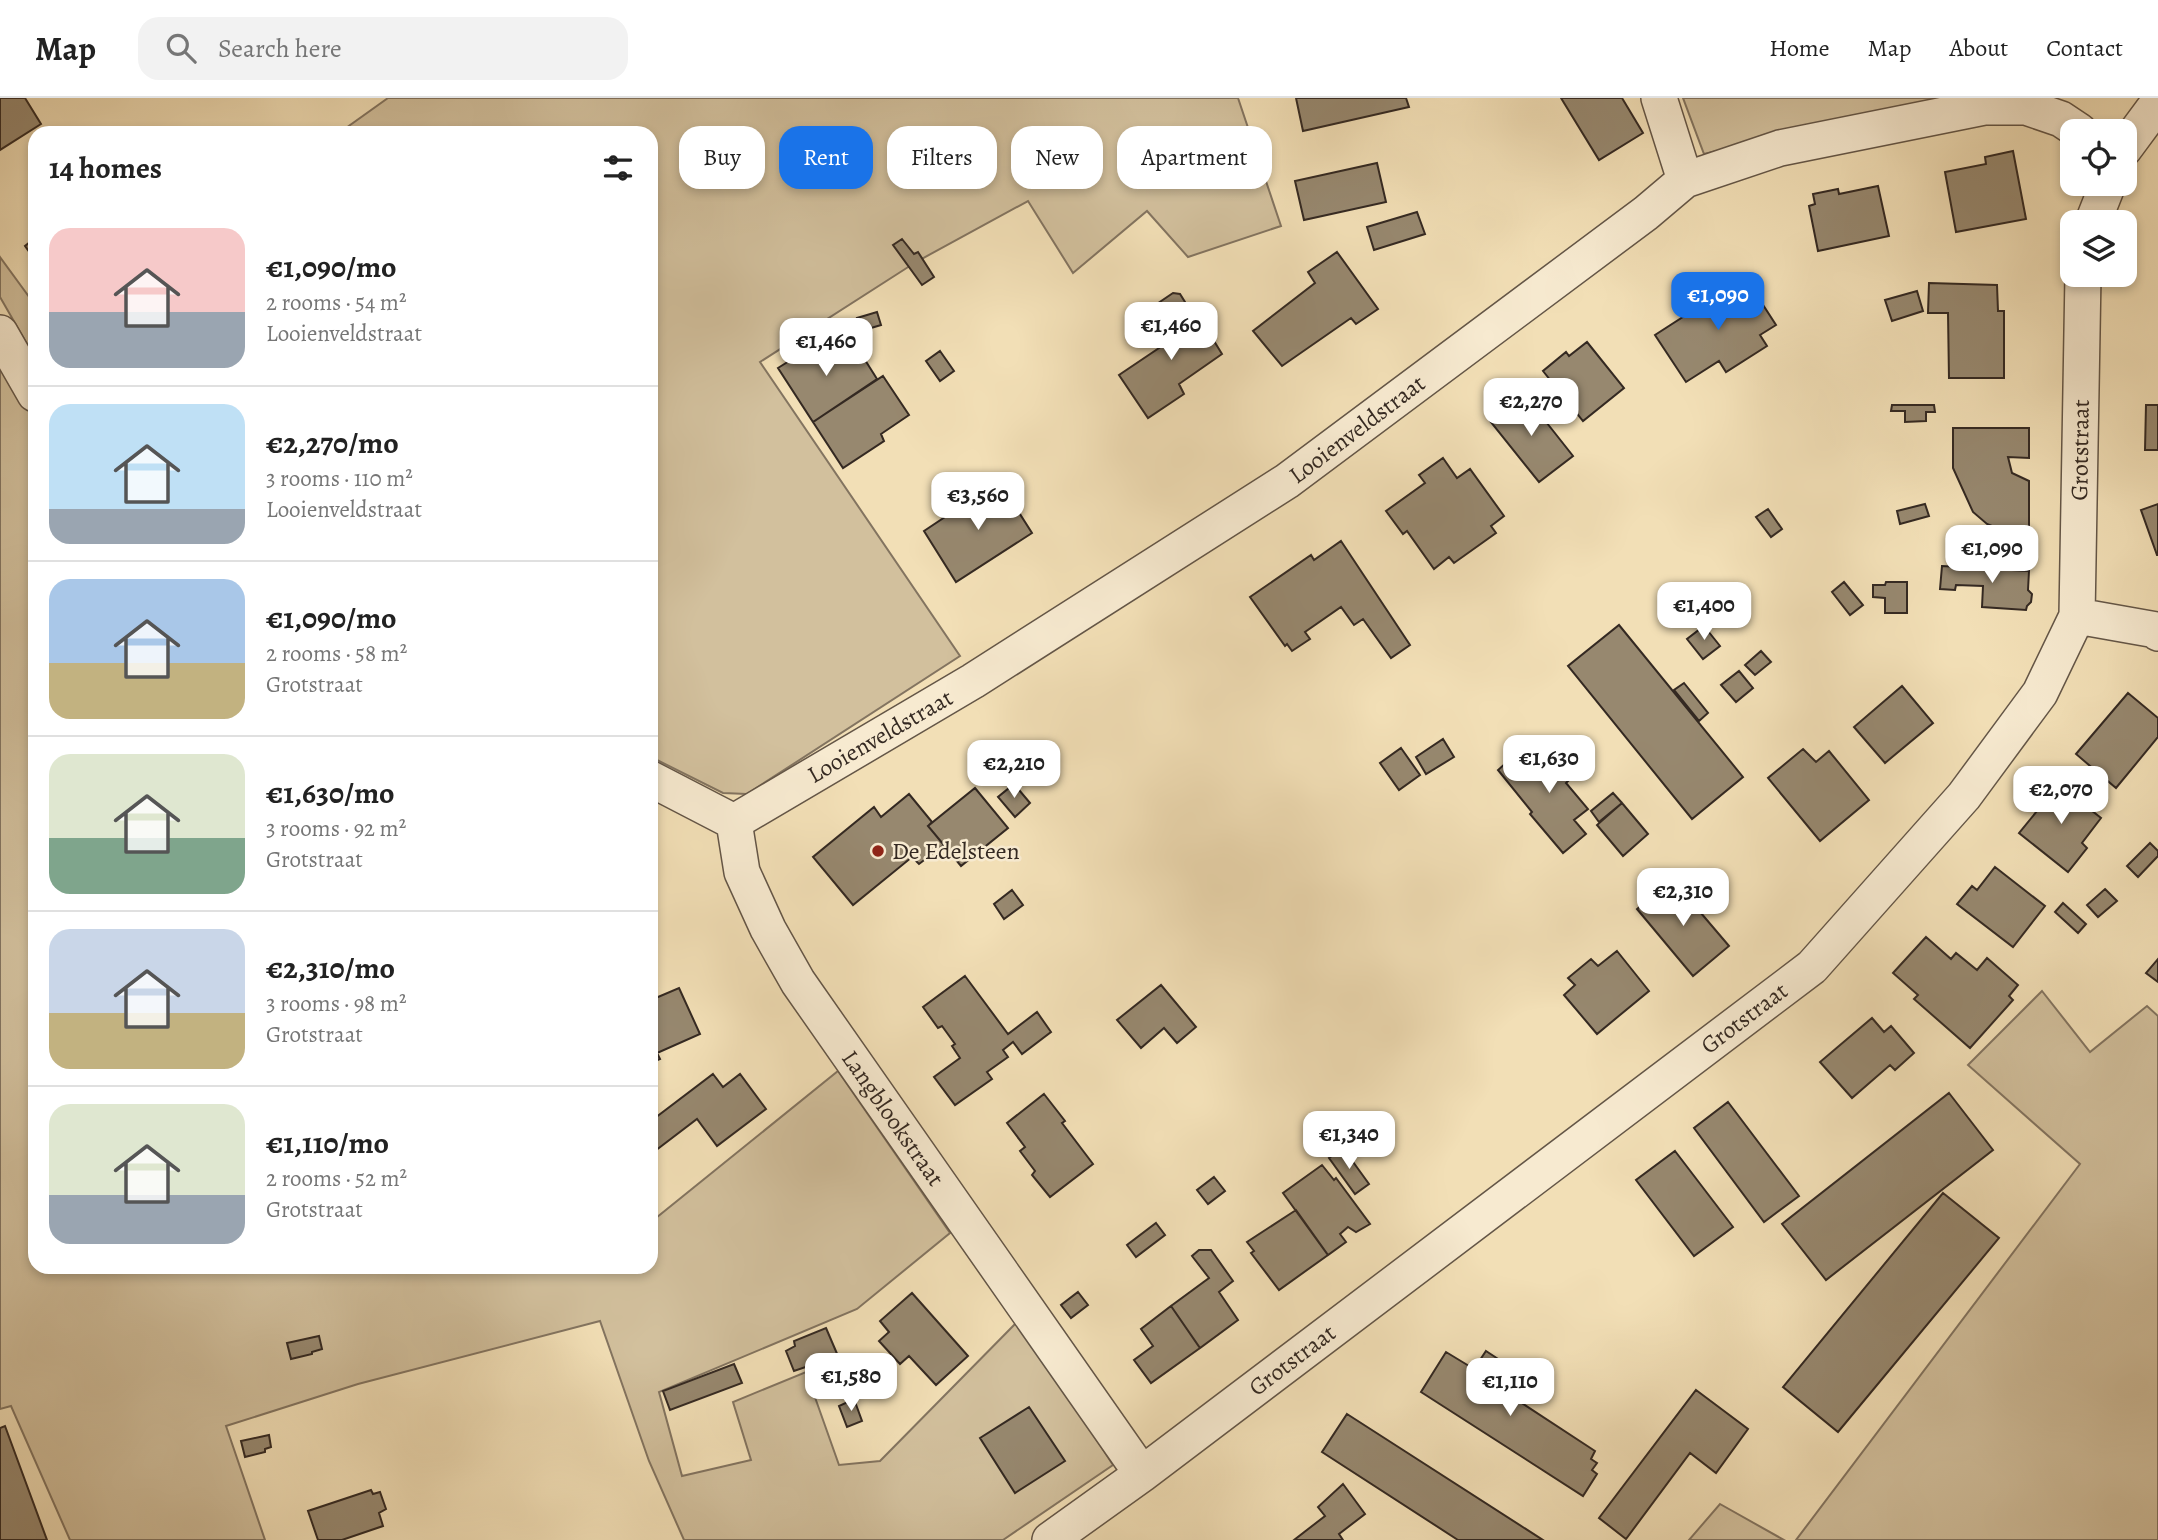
<!DOCTYPE html>
<html lang="en">
<head>
<meta charset="utf-8">
<style>
	:root { --surface:#fff; --page:#f2f2f2; --text:#222; --muted:#767676; --line:#e0e0e0; --accent:#1a73e8 }
	body { margin:0; font-family:Alegreya,serif; background:var(--page); color:var(--text); height:100vh; display:flex; flex-direction:column; font-size:26px; white-space:nowrap }
	* { box-sizing:border-box; margin:0 }
	p { font-size:23px; color:var(--muted) }
	.icon { flex:none; width:38px; height:38px; fill:none; stroke:currentColor; stroke-width:2; stroke-linecap:round; stroke-linejoin:round }
	.map { position:relative; flex:1; overflow:hidden }
	.details { position:absolute; left:28px; top:28px; width:630px; height:1148px; display:flex; flex-direction:column; background:var(--surface); border-radius:21px; box-shadow:0 4px 10px #0003 }
	.details>* { flex:none }
	.hud { position:absolute; left:679px; top:28px; width:665px; height:63px; display:flex; gap:14px }
	.tools { position:absolute; left:2060px; top:21px; display:grid; gap:14px }
	.tools a { display:grid; place-items:center; width:77px; height:77px; border-radius:14px; background:var(--surface); box-shadow:0 4px 10px #0003; font-size:35px }
	.price { position:absolute; translate:-50% -60px; padding:0 16px; border-radius:14px; background:#fff; color:#222; font-size:23px; line-height:46px; filter:drop-shadow(0 2px 4px #0008) }
	.price::after { content:''; position:absolute; left:50%; top:42px; width:21px; height:16px; margin-left:-10px; background:inherit; clip-path:polygon(0 0,100% 0,50% 100%) }
	.price.on { background:var(--accent); color:#fff }
	ul { padding:0; list-style:none }
	li { display:flex; align-items:center; gap:21px; height:175px; padding:0 21px }
	li+li { border-top:2px solid var(--line) }
	li span { display:grid; place-items:center; flex:none; width:196px; height:140px; border-radius:21px; color:#555 }
	li>.icon { margin-inline-start:auto }
	span .icon { width:84px; height:84px; fill:#fffc; stroke-width:1 }
	li b { font-size:30px }
	h2 { display:flex; justify-content:space-between; align-items:center; height:84px; padding:0 21px; font-size:30px }
	.chip { padding:0 24px; border-radius:21px; background:var(--surface); box-shadow:0 4px 10px #0003; font-size:24px; line-height:63px }
	.chip.on { background:var(--accent); color:#fff }
	header { display:flex; align-items:center; gap:42px; box-sizing:border-box; height:98px; padding:0 35px; background:var(--surface); border-bottom:2px solid var(--line) }
	header strong { font-size:33px }
	nav { display:flex; gap:38px; margin-inline-start:auto; font-size:24px }
	.search { width:490px; height:63px; background:var(--page); display:flex; align-items:center; gap:18px; box-sizing:border-box; padding:0 24px; border-radius:21px; color:var(--muted); font-size:26px }
	.map>svg:first-child { display:block }
</style>
</head>
<body>
<header>
<strong>Map</strong>
<div class="search"><svg class="icon" aria-label="search" viewBox="0 0 24 24"><circle cx="10" cy="10" r="6"/><path d="M15 15l6 6"/></svg>Search here</div>
<nav><a>Home</a><a>Map</a><a>About</a><a>Contact</a></nav>
</header>
<div class="map">
<svg width="2158" height="1442" viewBox="0 0 2158 1442">
	<rect width="100%" height="100%" fill="#f2dfb6"/>
	<filter id="stains"><feTurbulence type="fractalNoise" baseFrequency=".00286" numOctaves="4"/><feColorMatrix values="0 0 0 0 .2 0 0 0 0 .09 0 0 0 0 .02 0 0 0 .5 -.17"/></filter>
	<radialGradient id="worn" r=".72"><stop offset=".6" stop-color="#630" stop-opacity="0"/><stop offset="1" stop-color="#630" stop-opacity=".3"/></radialGradient>
	<!-- green -->
	<path fill="#d2c09d" stroke="#837460" stroke-width="2" d="M388,0H1238L1281,128L1188,159L1147,113L1073,175L1028,103L916,164L760,264L960,558L747,696L723,695L651,659V35H339Z
		M1683,0H1940L1704,56Z
		M0,159L35,207V260L0,199Z
		M0,260L35,324V1169H651V1124L838,973L950,1135L857,1211L659,1294L682,1378L751,1362L733,1304L806,1274L839,1367L880,1363L1019,1222L1113,1367L1003,1442H684L649,1363L600,1223L358,1286L226,1328L265,1442H70L11,1308L0,1311Z
		M2042,893L2090,954L2147,908L2158,918V1442H1796L2080,1066L1968,967Z
		M1720,1406L1784,1442H1689Z"/>
	<!-- building -->
	<path fill="#97886f" stroke="#342922" stroke-width="2" d="M0,0H25L41,26L0,52Z
		M1296,0H1406L1409,9L1303,33Z
		M1561,0H1622L1643,35L1599,62Z
		M2013,53L2026,121L1956,134L1945,74L1986,66L1985,59Z
		M1377,65L1386,104L1304,122L1295,83Z
		M1878,88L1889,138L1818,153L1809,108L1815,106L1813,96L1838,91L1839,96Z
		M1417,114L1425,136L1374,152L1367,129Z
		M35,140V162L25,148Z
		M902,141L914,156L918,154L934,179L922,187L893,147Z
		M1337,154L1378,211L1356,226L1351,220L1282,268L1253,233L1315,185L1308,174Z
		M1745,179L1776,227L1760,237L1767,248L1726,274L1719,263L1686,284L1655,237Z
		M1929,185L1997,187L1998,213H2004V280H1949L1948,215H1928Z
		M1917,193L1923,213L1892,223L1885,202Z
		M1173,195L1180,196L1185,204L1155,223L1148,212Z
		M1188,209L1195,212L1205,228L1210,225L1206,230L1222,256L1179,286L1184,296L1148,320L1119,277L1162,248L1148,228L1152,232Z
		M877,214L881,227L861,233L857,220Z
		M821,243L832,260L855,246L877,281L813,324L778,270Z
		M1587,244L1624,290L1583,323L1543,273L1566,254L1569,258Z
		M940,253L954,273L940,283L926,263Z
		M883,278L909,317L881,336L884,343L843,370L813,324Z
		M1524,296L1573,358L1539,384L1490,323Z
		M1892,307H1934L1935,314H1926V323L1905,324V313H1891Z
		M2146,307H2158V352H2145Z
		M1953,330H2029V360L2008,359L2012,375L2029,383V438L2004,433L1987,426L1973,414L1953,370Z
		M1443,360L1457,380L1470,371L1504,418L1491,428L1496,435L1454,465L1449,459L1434,471L1407,433L1403,436L1386,413L1425,385L1419,377Z
		M999,383L1032,435L956,484L924,433Z
		M1925,406L1929,418L1900,426L1897,413Z
		M2158,406V457H2157L2141,412Z
		M1768,411L1782,431L1771,439L1756,419Z
		M1341,443L1410,547L1391,560L1363,521L1354,527L1341,509L1305,534L1310,541L1292,553L1287,546L1285,548L1250,499L1311,457L1314,462Z
		M1942,468L2029,473L2028,492L2032,496L2031,504L2027,508L2026,512L1982,509L1983,488L1956,487L1955,492L1940,491Z
		M1844,484L1863,507L1850,517L1832,494Z
		M1886,484H1907V515H1885V500L1873,499V487H1885Z
		M1619,527L1743,679L1692,721L1568,568Z
		M1704,528L1720,548L1703,561L1687,541Z
		M1761,553L1771,564L1755,577L1745,567Z
		M1739,573L1753,590L1736,604L1721,587Z
		M1684,585L1708,615L1699,623L1674,592Z
		M1902,588L1933,625L1885,665L1854,629Z
		M2128,595L2158,620V639L2116,690L2076,656Z
		M1443,641L1454,659L1426,676L1416,659Z
		M1401,650L1420,677L1399,692L1380,665Z
		M1562,650L1578,670L1567,679L1569,682L1566,685L1588,711L1574,722L1586,736L1563,755L1530,716L1532,714L1498,672L1515,657L1525,670L1544,655L1548,653L1555,655Z
		M1803,651L1816,664L1829,653L1869,702L1820,743L1768,680Z
		M2053,682L2101,720L2082,745L2087,750L2068,774L2019,735L2042,707L2037,703Z
		M1014,686L1030,705L1015,719L998,699Z
		M975,690L1008,730L961,768L928,728Z
		M1613,695L1622,705L1599,724L1591,713Z
		M909,696L932,724L928,728L944,747L919,766L912,759L853,807L813,759L874,709L881,719Z
		M1622,705L1648,736L1623,758L1597,727Z
		M2150,745L2158,753V758L2138,779L2127,768Z
		M1995,769L2045,808L2013,849L1957,806L1972,788L1977,792Z
		M1672,781L1729,848L1693,878L1637,811Z
		M2105,791L2117,803L2098,819L2087,807Z
		M1012,792L1023,807L1004,821L994,806Z
		M2063,805L2086,826L2078,835L2055,814Z
		M1926,839L1951,861L1956,855L1977,872L1987,860L2018,887L2009,898L2013,902L1970,950L1914,901L1918,897L1893,875Z
		M1617,853L1649,893L1597,936L1564,897L1575,887L1568,880L1591,861L1598,868Z
		M2158,861V884L2146,875Z
		M965,878L1008,936L1037,914L1051,934L1022,956L1013,944L1003,952L1008,959L987,974L992,981L955,1007L934,979L960,960L952,948L955,946L942,928L938,930L923,909Z
		M1161,887L1196,929L1177,945L1164,930L1141,950L1117,922Z
		M679,890L700,936L657,955L660,961L651,965V902Z
		M1872,920L1884,934L1891,928L1914,955L1895,972L1890,967L1852,1000L1820,964Z
		M713,976L723,989L740,976L766,1011L717,1048L697,1021L651,1056V1023Z
		M1949,995L1993,1052L1826,1182L1782,1126Z
		M1044,996L1065,1023L1062,1025L1093,1066L1050,1099L1032,1077L1035,1073L1020,1053L1025,1049L1007,1025Z
		M1728,1004L1799,1098L1764,1124L1694,1030Z
		M1343,1050L1369,1086L1355,1096L1329,1060Z
		M1675,1053L1733,1129L1694,1158L1636,1082Z
		M1322,1067L1334,1082L1336,1080L1370,1126L1356,1134L1348,1129L1340,1136L1346,1144L1328,1157L1283,1095Z
		M1214,1079L1225,1093L1208,1106L1197,1092Z
		M1943,1095L1999,1140L1838,1334L1783,1289Z
		M1296,1112L1328,1157L1279,1192L1251,1155L1254,1153L1247,1144Z
		M1156,1125L1165,1137L1136,1159L1127,1147Z
		M1199,1152H1211L1233,1183L1219,1194L1238,1222L1200,1250L1171,1208L1209,1180L1192,1158Z
		M1078,1194L1088,1207L1071,1220L1061,1207Z
		M912,1195L968,1258L936,1287L909,1258L900,1266L879,1243L889,1234L880,1223Z
		M1171,1208L1200,1250L1151,1285L1134,1262L1153,1248L1141,1231Z
		M826,1230L838,1258L794,1273L786,1253L795,1248L794,1243Z
		M319,1238L322,1251L312,1254V1256L291,1261L287,1245Z
		M1486,1253L1521,1276L1508,1296L1595,1353L1591,1361L1597,1365L1592,1372L1597,1376L1583,1398L1421,1294L1446,1254L1474,1271Z
		M734,1266L742,1285L670,1312L663,1293Z
		M1696,1292L1748,1331L1716,1375L1690,1355L1626,1441L1599,1420Z
		M854,1301L862,1323L847,1329L839,1308Z
		M1029,1309L1065,1363L1015,1395L980,1340Z
		M1347,1316L1543,1442H1458L1322,1354Z
		M5,1328L47,1442H0V1330Z
		M269,1337L271,1349L265,1351V1354L245,1359L241,1343Z
		M1343,1386L1365,1416L1339,1436L1343,1442H1294L1325,1418L1318,1409Z
		M371,1392L373,1396L380,1394L386,1411L379,1415L383,1428L342,1442H318L308,1413Z"/>
	<g fill="none" stroke-linecap="round" stroke-linejoin="round">
		<defs>
			<path id="minor" d="M1659,0L1685,82
				M2124,51L2158,5
				M2093,124L2108,86
				M0,235L35,296
				M2077,518L2156,532L2158,535
				M651,681L734,724
				M734,724L973,583L1287,383L1646,115L1685,82L1780,50L1984,9H2026L2061,21L2079,33
				M734,724L742,774L768,831L798,884L1142,1376
				M1050,1442L1142,1376L1812,869L1964,698L2040,595L2077,518L2083,177"/>
		</defs>
		<!-- minor casing -->
		<use href="#minor" stroke="#645647" stroke-width="38"/>
		<!-- minor -->
		<use href="#minor" stroke="#f7ead0" stroke-width="35"/>
	</g>
	<!-- markers -->
	<circle fill="#8f2418" stroke="#f7ead0" stroke-width="2.5" cx="878" cy="753" r="7"/>
	<g text-anchor="middle" dominant-baseline="central" stroke-width="5" stroke-linejoin="round" paint-order="stroke">
		<!-- street labels -->
		<g font-size="24" fill="#342922" stroke="#f7ead0">
			<text transform="translate(1357 331) rotate(-37)">Looienveldstraat</text>
			<text transform="translate(2080 352) rotate(-89)">Grotstraat</text>
			<text transform="translate(880 638) rotate(-30)">Looienveldstraat</text>
			<text transform="translate(1744 920) rotate(-37)">Grotstraat</text>
			<text transform="translate(893 1020) rotate(55)">Langblookstraat</text>
			<text transform="translate(1292 1262) rotate(-37)">Grotstraat</text>
		</g>
		<!-- poi labels -->
		<g font-size="24" fill="#342922" stroke="#f7ead0" text-anchor="start">
			<text x="892" y="753">De Edelsteen</text>
		</g>
	</g>
	<rect width="100%" height="100%" filter="url(#stains)"/>
	<rect width="100%" height="100%" fill="url(#worn)"/>
</svg>
<div class="tools">
<a><svg class="icon" aria-label="locate" viewBox="0 0 24 24"><circle cx="12" cy="12" r="6"/><path d="M12 2v4M12 18v4M2 12h4M18 12h4"/></svg></a>
<a><svg class="icon" aria-label="layers" viewBox="0 0 24 24"><path d="M12 4l9 5-9 5-9-5zM3 14l9 5 9-5"/></svg></a>
</div>
<b class="price on" style="left:1718px;top:234px">€1,090</b>
<b class="price" style="left:1171px;top:264px">€1,460</b>
<b class="price" style="left:826px;top:280px">€1,460</b>
<b class="price" style="left:1531px;top:340px">€2,270</b>
<b class="price" style="left:978px;top:434px">€3,560</b>
<b class="price" style="left:1992px;top:487px">€1,090</b>
<b class="price" style="left:1704px;top:544px">€1,400</b>
<b class="price" style="left:1549px;top:697px">€1,630</b>
<b class="price" style="left:1014px;top:702px">€2,210</b>
<b class="price" style="left:2061px;top:728px">€2,070</b>
<b class="price" style="left:1683px;top:830px">€2,310</b>
<b class="price" style="left:1349px;top:1073px">€1,340</b>
<b class="price" style="left:851px;top:1315px">€1,580</b>
<b class="price" style="left:1510px;top:1320px">€1,110</b>
<div class="hud">
<a class="chip">Buy</a>
<a class="chip on">Rent</a>
<a class="chip">Filters</a>
<a class="chip">New</a>
<a class="chip">Apartment</a>
</div>
<section class="details">
<h2>14 homes<svg class="icon" aria-label="filters" viewBox="0 0 24 24"><path d="M4 7h16M4 17h16"/><circle cx="9" cy="7" r="2"/><circle cx="15" cy="17" r="2"/></svg></h2>
<ul>
<li><span style="background:linear-gradient(#f6c9c9 60%,#9aa5b1 0)"><svg class="icon" aria-label="home" viewBox="0 0 24 24"><path d="M3 11l9-7 9 7M6 9v11h12V9"/></svg></span><div><b>€1,090/mo</b><p>2 rooms · 54 m²</p><p>Looienveldstraat</p></div></li>
<li><span style="background:linear-gradient(#bfe0f5 75%,#9aa5b1 0)"><svg class="icon" aria-label="home" viewBox="0 0 24 24"><path d="M3 11l9-7 9 7M6 9v11h12V9"/></svg></span><div><b>€2,270/mo</b><p>3 rooms · 110 m²</p><p>Looienveldstraat</p></div></li>
<li><span style="background:linear-gradient(#a9c7e8 60%,#c2b280 0)"><svg class="icon" aria-label="home" viewBox="0 0 24 24"><path d="M3 11l9-7 9 7M6 9v11h12V9"/></svg></span><div><b>€1,090/mo</b><p>2 rooms · 58 m²</p><p>Grotstraat</p></div></li>
<li><span style="background:linear-gradient(#dfe7d0 60%,#7fa58c 0)"><svg class="icon" aria-label="home" viewBox="0 0 24 24"><path d="M3 11l9-7 9 7M6 9v11h12V9"/></svg></span><div><b>€1,630/mo</b><p>3 rooms · 92 m²</p><p>Grotstraat</p></div></li>
<li><span style="background:linear-gradient(#c9d6e8 60%,#c2b280 0)"><svg class="icon" aria-label="home" viewBox="0 0 24 24"><path d="M3 11l9-7 9 7M6 9v11h12V9"/></svg></span><div><b>€2,310/mo</b><p>3 rooms · 98 m²</p><p>Grotstraat</p></div></li>
<li><span style="background:linear-gradient(#dfe7d0 65%,#9aa5b1 0)"><svg class="icon" aria-label="home" viewBox="0 0 24 24"><path d="M3 11l9-7 9 7M6 9v11h12V9"/></svg></span><div><b>€1,110/mo</b><p>2 rooms · 52 m²</p><p>Grotstraat</p></div></li>
</ul>
</section>
</div>
</body>
</html>
